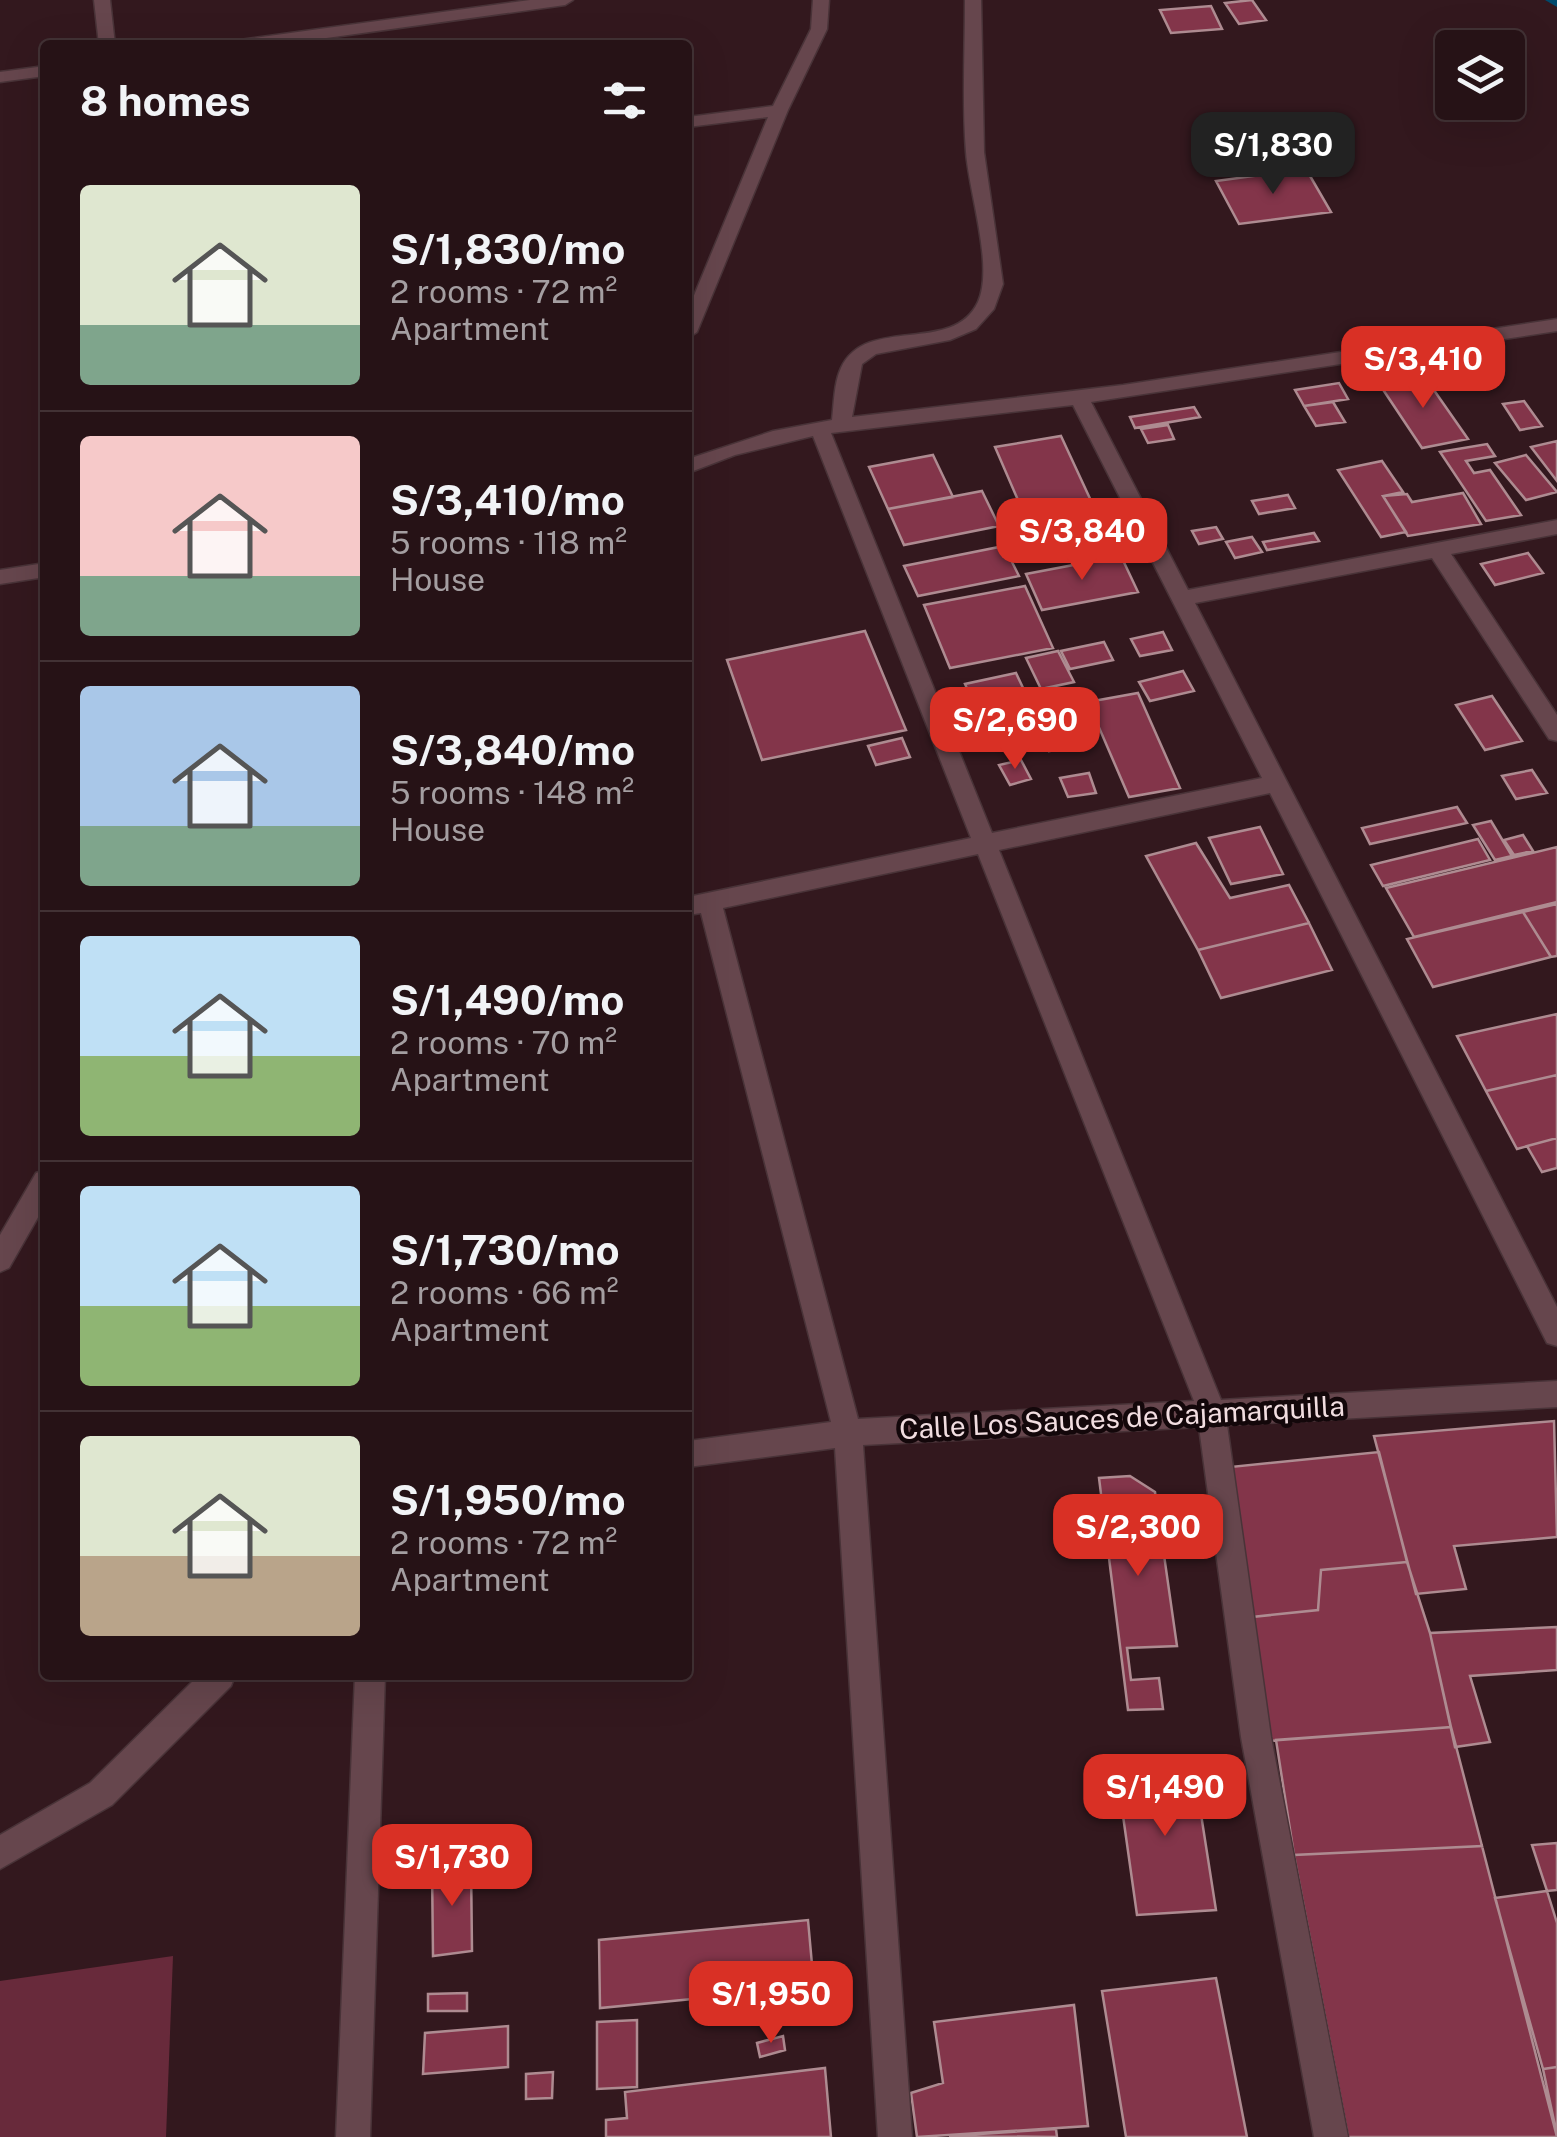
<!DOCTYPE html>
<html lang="en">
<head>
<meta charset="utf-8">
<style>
	:root { --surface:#261216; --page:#322023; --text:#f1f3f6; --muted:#a49ea1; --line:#423235; --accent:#d93025 }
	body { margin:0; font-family:"Public Sans",sans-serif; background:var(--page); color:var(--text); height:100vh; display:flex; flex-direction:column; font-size:38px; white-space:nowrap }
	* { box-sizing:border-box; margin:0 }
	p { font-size:32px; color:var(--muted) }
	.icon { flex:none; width:55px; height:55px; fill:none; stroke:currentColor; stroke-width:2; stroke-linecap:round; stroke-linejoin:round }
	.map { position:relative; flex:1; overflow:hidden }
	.side { position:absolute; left:40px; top:40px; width:652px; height:1640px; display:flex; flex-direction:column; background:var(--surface); border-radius:10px; box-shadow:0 10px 40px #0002,0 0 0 2px var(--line) }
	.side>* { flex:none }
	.tools { position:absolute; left:1435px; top:30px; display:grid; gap:20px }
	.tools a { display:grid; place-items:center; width:90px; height:90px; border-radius:10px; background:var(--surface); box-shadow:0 10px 40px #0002,0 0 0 2px var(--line); font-size:50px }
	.price { position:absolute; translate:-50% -85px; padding:0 22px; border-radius:20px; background:var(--accent); color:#fff; font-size:32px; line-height:65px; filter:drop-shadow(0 2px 5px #0008) }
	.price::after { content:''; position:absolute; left:50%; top:60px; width:30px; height:22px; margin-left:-15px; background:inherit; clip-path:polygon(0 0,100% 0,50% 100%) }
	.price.on { background:#222; color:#fff }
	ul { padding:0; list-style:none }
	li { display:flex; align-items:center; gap:30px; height:250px; padding:0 40px }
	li+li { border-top:2px solid var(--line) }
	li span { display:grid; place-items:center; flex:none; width:280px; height:200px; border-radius:10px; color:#555 }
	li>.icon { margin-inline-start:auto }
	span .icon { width:120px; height:120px; fill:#fffc; stroke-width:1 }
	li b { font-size:42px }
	h2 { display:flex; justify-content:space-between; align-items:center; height:120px; padding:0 40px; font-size:42px }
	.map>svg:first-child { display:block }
</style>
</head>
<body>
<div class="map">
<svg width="1557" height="2137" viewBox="0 0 1557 2137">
	<rect width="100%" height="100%" fill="#33181e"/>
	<!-- green -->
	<path fill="#682a3b" d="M173,1956L166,2137H0V1981Z"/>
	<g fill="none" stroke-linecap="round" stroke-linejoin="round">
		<!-- stream -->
		<path fill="#004a6d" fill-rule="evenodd" d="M1545,0H1557V7Z"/>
	</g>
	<!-- building -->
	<path fill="#83354a" stroke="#ae8b91" stroke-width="2.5" d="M1252,0L1266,20L1239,24L1225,3Z
		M1211,6L1222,29L1171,33L1160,10Z
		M1306,169L1331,212L1239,224L1216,181Z
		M1422,373L1468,439L1422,448L1378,382Z
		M1339,383L1348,399L1304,406L1295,390Z
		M1524,401L1542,426L1520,430L1503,404Z
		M1333,402L1345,422L1316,426L1304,406Z
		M1194,407L1200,417L1135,428L1130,417Z
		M1168,425L1174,439L1148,443L1141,429Z
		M1061,436L1099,518L1031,530L995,447Z
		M1557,441V481L1531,447Z
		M1487,444L1495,456L1466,461L1474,473L1490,470L1521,515L1486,521L1440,452Z
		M933,455L953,497L888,509L869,467Z
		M1526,455L1557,492L1526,500L1495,463Z
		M1382,461L1403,492L1383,496L1406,532L1381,537L1338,470Z
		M982,491L999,526L904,545L888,509Z
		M1463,493L1481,524L1408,536L1383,496L1407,494L1412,502Z
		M1288,495L1295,508L1259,514L1252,501Z
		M1216,527L1223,539L1199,544L1192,531Z
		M1314,533L1319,541L1267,550L1263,542Z
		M1252,537L1262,552L1235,558L1226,542Z
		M1004,546L1019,576L918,596L904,566Z
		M1528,553L1543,573L1495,585L1481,564Z
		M1121,556L1138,592L1042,610L1026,574Z
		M1025,586L1053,648L950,668L924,605Z
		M865,631L906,730L762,760L727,660Z
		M1163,632L1172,650L1140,656L1131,639Z
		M1104,642L1113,660L1070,669L1061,651Z
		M1058,651L1074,682L1041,689L1026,658Z
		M1183,671L1194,691L1150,701L1139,682Z
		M1016,673L1034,711L982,722L965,684Z
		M1138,693L1180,788L1129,797L1088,702Z
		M1492,696L1522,741L1485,750L1456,705Z
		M1072,709L1086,745L1049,751L1036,716Z
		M1022,731L1031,748L1010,754L1001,736Z
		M902,738L910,757L876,765L868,746Z
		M1021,760L1031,779L1010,785L999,765Z
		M1532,770L1547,793L1516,799L1502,776Z
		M1089,773L1096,793L1068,797L1060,778Z
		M1457,807L1467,823L1370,844L1362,828Z
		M1491,821L1512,856L1495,860L1473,825Z
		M1260,827L1283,874L1231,884L1209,838Z
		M1523,835L1533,851L1514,855L1504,840Z
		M1478,839L1490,860L1383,886L1371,865Z
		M1196,843L1230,898L1289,885L1309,923L1198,950L1146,856Z
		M1557,847V902L1414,937L1386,888Z
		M1557,904V956L1551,957L1523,912Z
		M1523,912L1551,957L1433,987L1407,939Z
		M1309,923L1332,970L1221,998L1198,950Z
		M1557,1014V1075L1486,1091L1457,1036Z
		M1557,1075V1138L1517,1149L1486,1091Z
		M1557,1138V1168L1542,1172L1527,1146Z
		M1554,1421L1557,1537L1454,1546L1466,1589L1416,1594L1374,1436Z
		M1379,1452L1407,1562L1321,1570L1318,1610L1252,1617L1230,1467Z
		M1130,1476L1155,1492L1177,1646L1127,1648L1131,1680L1159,1678L1163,1709L1128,1710L1099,1478Z
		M1407,1562L1430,1633L1451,1727L1267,1741L1252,1617L1318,1610L1321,1570Z
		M1557,1627V1670L1470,1676L1490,1742L1455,1747L1430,1633Z
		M1451,1727L1482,1846L1294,1855L1276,1740Z
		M1193,1763L1216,1910L1137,1915L1116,1766Z
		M1557,1843V1890L1547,1891L1532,1845Z
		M1482,1846L1557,2137H1348L1294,1855Z
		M471,1863L472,1951L433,1956L432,1866Z
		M1547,1891L1557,1923V2067L1543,2069L1495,1898Z
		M808,1920L814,1987L600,2008L599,1940Z
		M1216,1978L1247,2137H1126L1102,1991Z
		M467,1993V2011H428V1994Z
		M1074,2005L1088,2126L917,2137L911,2093L943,2083L934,2022Z
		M637,2020V2087L597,2089V2022Z
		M508,2026V2067L423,2074L425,2033Z
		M783,2036L785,2050L760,2057L757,2043Z
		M1557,2067V2135L1543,2069Z
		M825,2068L831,2137H606V2120L627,2118L625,2092Z
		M553,2072L552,2098L526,2099V2074Z
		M1056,2129L1057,2137L949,2136Z"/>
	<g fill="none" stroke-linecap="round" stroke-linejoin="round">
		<defs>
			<path id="minor" d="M94,0H110L115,45H99Z
				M530,0H573L565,5L276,45H232L240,40Z
				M813,0H829L827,29L788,110L697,332L688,338V310L768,117L688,127V117L773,106L811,29Z
				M965,0H981L984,152L1003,284L994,309L976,329L950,340L876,354L862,364L852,417L1123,385L1557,319V331L1091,402L1188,590L1557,520V534L1451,554L1557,715V741L1549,739L1432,558L1195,603L1557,1307V1346L1547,1343L1270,793L999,850L1221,1400L1557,1381V1407L1227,1425L1271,1737L1348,2137H1314L1241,1737L1199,1427L863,1445L912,2137H878L835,1448L688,1467V1441L831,1422L701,913L688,915V897L971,838L813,436L735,455L688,473V459L773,431L832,420C834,403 834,383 841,368C866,314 953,356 978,302C994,266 969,193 966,152C962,102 965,50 965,0ZM1073,405L1262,778L992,833L831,433ZM978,854L1194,1401L858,1419L723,908Z
				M45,66V76L0,82V72Z
				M45,563V577L0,584V570Z
				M45,1170V1205L9,1268L0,1272V1235L36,1173Z
				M199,1675H235L231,1686L112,1805L0,1869V1835L90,1783Z
				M355,1675H385L370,2137H336Z"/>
		</defs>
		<!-- minor casing -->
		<use href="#minor" stroke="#493338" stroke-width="3"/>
		<!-- minor -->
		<use href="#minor" fill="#66464d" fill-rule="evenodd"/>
	</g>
	<g text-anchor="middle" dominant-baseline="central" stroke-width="9" stroke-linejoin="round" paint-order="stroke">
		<!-- street labels -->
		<g font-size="28" fill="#f1dde0" stroke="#13070a">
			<text transform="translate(1122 1417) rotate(-3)">Calle Los Sauces de Cajamarquilla</text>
		</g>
	</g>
</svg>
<div class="tools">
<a><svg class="icon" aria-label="layers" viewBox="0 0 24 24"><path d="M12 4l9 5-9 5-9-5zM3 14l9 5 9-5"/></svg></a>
</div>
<b class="price on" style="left:1273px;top:197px">S/1,830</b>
<b class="price" style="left:1423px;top:411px">S/3,410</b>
<b class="price" style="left:1082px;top:583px">S/3,840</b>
<b class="price" style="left:1015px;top:772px">S/2,690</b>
<b class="price" style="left:1138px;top:1579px">S/2,300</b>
<b class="price" style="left:1165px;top:1839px">S/1,490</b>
<b class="price" style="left:452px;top:1909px">S/1,730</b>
<b class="price" style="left:771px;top:2046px">S/1,950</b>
<section class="side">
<h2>8 homes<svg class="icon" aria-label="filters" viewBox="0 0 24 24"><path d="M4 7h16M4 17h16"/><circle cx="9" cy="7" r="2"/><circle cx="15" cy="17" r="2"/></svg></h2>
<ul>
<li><span style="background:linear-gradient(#dfe7d0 70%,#7fa58c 0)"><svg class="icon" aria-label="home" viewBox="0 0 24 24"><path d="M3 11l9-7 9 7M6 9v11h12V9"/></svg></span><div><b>S/1,830/mo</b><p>2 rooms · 72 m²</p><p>Apartment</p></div></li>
<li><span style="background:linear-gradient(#f6c9c9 70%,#7fa58c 0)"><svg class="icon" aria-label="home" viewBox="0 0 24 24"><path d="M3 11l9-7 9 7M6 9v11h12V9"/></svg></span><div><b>S/3,410/mo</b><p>5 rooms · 118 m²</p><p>House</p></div></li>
<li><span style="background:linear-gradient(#a9c7e8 70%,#7fa58c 0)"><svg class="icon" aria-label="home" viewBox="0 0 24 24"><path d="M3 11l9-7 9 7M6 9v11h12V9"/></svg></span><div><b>S/3,840/mo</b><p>5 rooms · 148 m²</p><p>House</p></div></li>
<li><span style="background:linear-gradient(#bfe0f5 60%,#8fb573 0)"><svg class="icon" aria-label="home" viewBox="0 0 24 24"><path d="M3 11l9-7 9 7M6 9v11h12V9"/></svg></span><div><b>S/1,490/mo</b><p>2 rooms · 70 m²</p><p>Apartment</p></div></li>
<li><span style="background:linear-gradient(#bfe0f5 60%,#8fb573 0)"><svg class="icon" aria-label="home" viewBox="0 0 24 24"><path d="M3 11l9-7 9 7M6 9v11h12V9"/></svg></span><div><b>S/1,730/mo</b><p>2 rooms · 66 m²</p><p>Apartment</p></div></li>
<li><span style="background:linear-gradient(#dfe7d0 60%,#b9a48a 0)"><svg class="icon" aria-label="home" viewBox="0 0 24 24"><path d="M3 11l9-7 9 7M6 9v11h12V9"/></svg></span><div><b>S/1,950/mo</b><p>2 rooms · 72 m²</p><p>Apartment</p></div></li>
</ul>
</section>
</div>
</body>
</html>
